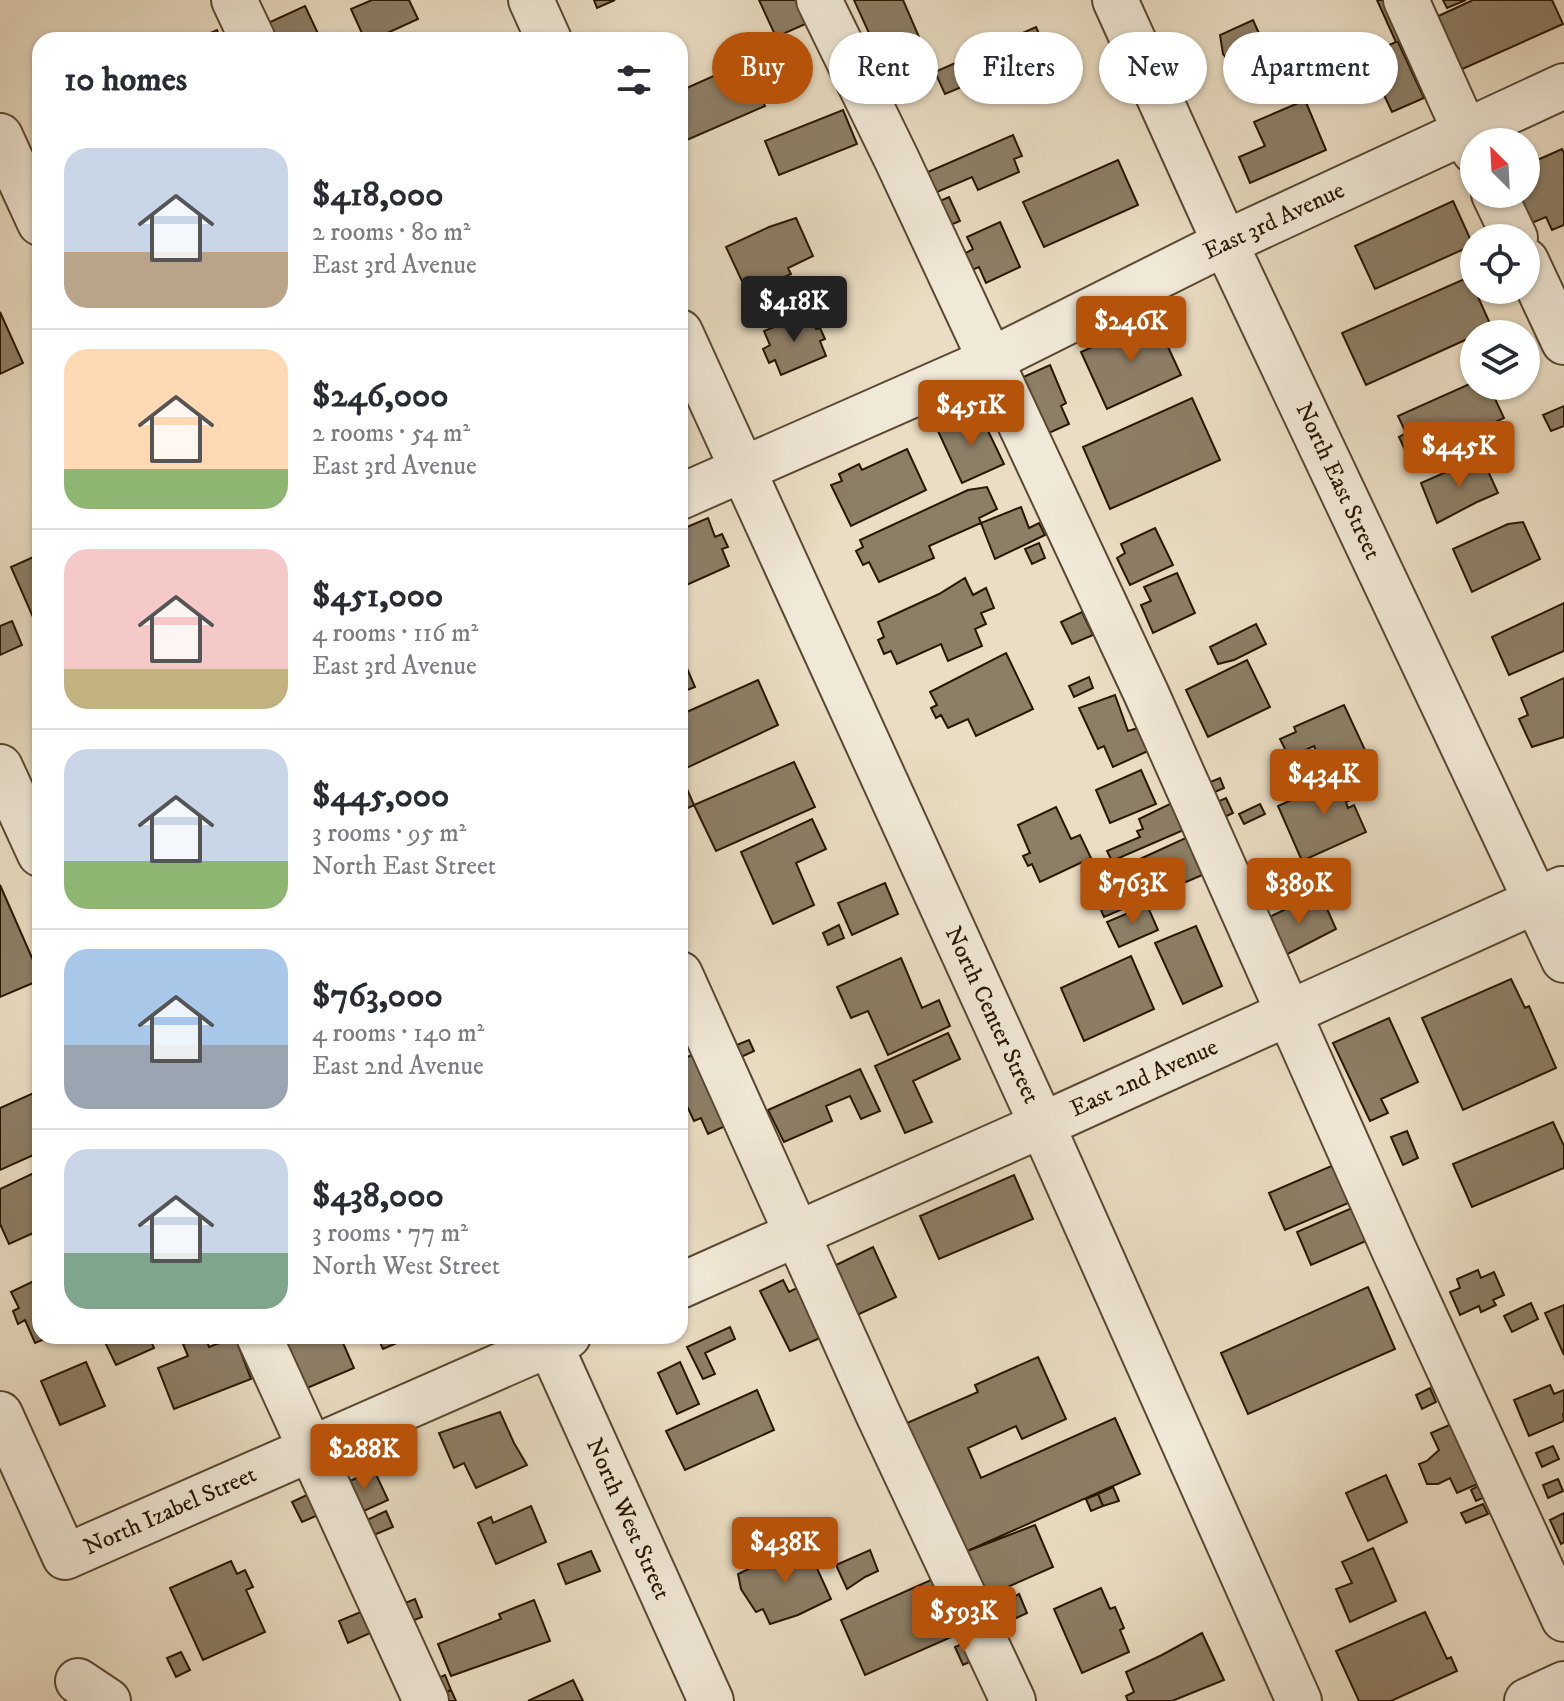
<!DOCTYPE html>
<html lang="en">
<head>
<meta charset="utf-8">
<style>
	:root { --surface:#fff; --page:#f2f2f3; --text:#2b2b33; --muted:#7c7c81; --line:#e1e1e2; --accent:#b45309 }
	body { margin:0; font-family:"IM FELL DW Pica",serif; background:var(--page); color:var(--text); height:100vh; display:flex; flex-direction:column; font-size:30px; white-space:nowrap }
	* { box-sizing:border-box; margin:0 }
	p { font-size:26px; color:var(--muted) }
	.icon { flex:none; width:44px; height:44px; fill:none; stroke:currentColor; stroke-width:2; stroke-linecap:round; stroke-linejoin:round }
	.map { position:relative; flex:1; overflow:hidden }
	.panel { position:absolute; left:32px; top:32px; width:656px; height:1312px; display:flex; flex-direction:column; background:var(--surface); border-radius:24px; box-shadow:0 2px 6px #0004 }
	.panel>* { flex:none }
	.hud { position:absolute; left:712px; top:32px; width:732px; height:72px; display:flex; gap:16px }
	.needle { width:52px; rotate:336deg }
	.tools { position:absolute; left:1460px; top:128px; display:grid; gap:16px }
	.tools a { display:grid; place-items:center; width:80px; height:80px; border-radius:50%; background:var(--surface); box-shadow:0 2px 6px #0004; font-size:40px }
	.price { position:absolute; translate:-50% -68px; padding:0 18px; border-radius:8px; background:var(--accent); color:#fff; font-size:26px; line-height:52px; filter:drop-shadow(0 2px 4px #0008) }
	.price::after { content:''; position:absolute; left:50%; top:48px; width:24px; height:18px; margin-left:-12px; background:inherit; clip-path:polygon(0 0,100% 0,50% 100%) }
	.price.selected { background:#222; color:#fff }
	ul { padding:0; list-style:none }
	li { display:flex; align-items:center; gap:24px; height:200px; padding:0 32px }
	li+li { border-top:2px solid var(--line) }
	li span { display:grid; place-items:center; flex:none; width:224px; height:160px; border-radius:24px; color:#555 }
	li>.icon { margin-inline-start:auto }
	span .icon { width:96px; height:96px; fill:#fffc; stroke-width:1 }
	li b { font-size:34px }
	h2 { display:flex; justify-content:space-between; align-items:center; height:96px; padding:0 32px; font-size:34px }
	.pill { padding:0 28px; border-radius:36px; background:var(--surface); box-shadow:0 2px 6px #0004; font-size:28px; line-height:72px }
	.pill.selected { background:var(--accent); color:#fff }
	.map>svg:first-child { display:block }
</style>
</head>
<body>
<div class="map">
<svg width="1564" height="1701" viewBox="0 0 1564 1701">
	<rect width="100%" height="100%" fill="#eaddc3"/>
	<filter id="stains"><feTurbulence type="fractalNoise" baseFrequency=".0025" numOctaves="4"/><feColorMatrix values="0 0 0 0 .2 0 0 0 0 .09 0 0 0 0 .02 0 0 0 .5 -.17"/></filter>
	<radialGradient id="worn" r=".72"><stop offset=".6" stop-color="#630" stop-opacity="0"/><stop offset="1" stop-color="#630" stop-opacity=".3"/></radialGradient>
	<!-- building -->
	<path fill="#8d7e66" stroke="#291702" stroke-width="2" d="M372,0H409L418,19L372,40H365L351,9Z
		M594,0H615L597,8Z
		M759,0H800L810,22L776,37Z
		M854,0H903L919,37L879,55Z
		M1377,0H1397L1413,35L1398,42L1424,98L1392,112L1376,78L1360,86L1350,63L1396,42Z
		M1443,0H1466L1447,8Z
		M1473,0H1552L1563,24L1458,71L1434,18Z
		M305,6L321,40H276L268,23Z
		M1253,20L1274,67L1241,82L1232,64L1223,54L1220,35Z
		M1036,27L1046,49L1004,68L1008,78L982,89L978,80L945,94L935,72Z
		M217,30L221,40H195Z
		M415,33L418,40H399Z
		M745,62L765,106L680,143V91Z
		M1305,100L1326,150L1250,183L1239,157L1265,146L1254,122Z
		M843,110L857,144L779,175L765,141Z
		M1013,135L1022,156L1014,159L1019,172L978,190L972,177L930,195L921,175Z
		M1562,149L1564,153V225L1552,230L1546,217L1524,226L1510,194H1526V165Z
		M1118,160L1138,205L1044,247L1023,202Z
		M949,197L960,221L936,231L926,207Z
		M1453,201L1473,245L1375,289L1355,246Z
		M796,218L813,256L788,268L791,274L748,294L726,247L769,227Z
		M1000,222L1020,267L986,283L979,267L972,270L964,254L973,249L967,237Z
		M1469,277L1492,328L1479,334H1474V336L1366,385L1342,333Z
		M0,312L23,363L0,374Z
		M809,313L816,329L820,328L825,339L820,341L826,356L781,375L775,360L769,363L763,349L770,345L764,331Z
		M1155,319L1181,375L1107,409L1081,352Z
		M1050,365L1066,403L1061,406L1069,424L1033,440L997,389Z
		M1474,382V386H1489L1504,418L1410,461L1399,437L1406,433L1398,416Z
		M1192,398L1220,460L1110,509L1083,447Z
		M1564,406V426L1551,431L1543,415Z
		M979,412L1004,464L962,483L938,431Z
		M907,449L926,490L851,526L831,485L842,481L839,474L859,464L862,470Z
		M1483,460L1498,493L1477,502L1437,523L1421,483L1462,465Z
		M987,487L997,509L979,518L981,523L929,546L934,558L879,582L869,562L863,565L856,551L863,547L860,540L968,490Z
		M1021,507L1029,528L1039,523L1045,535L995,559L981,523Z
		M708,518L715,537L722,534L728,547L722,549L729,566L682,587L680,583V530Z
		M1523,522L1540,559L1472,592L1453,549L1508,524Z
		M1155,528L1173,565L1130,585L1117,558L1125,553L1121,544Z
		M1039,543L1045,558L1032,564L1025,549Z
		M40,554V622L36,624L11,567Z
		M1177,573L1195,613L1153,633L1141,605L1151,601L1144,587Z
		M965,578L973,595L986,588L994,608L981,613L986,624L975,629L982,646L948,661L941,644L897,664L891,651L884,654L878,640L884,637L878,622L939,594Z
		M1564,603V651L1509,675L1492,637Z
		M1082,612L1093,635L1072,644L1061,622Z
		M12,621L22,645L0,655V626Z
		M1256,624L1266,644L1234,660L1218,664L1210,647Z
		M680,652L695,687L680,693Z
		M1006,653L1033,709L976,736L968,719L948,728L941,715L936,718L931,708L937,705L930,692Z
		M1247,660L1270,707L1208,737L1186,690Z
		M1089,677L1093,688L1074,697L1069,686Z
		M1564,678V737L1532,747L1519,719L1528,715L1521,698Z
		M758,680L778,725L680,771V715Z
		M1115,695L1128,731L1138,728L1148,751L1113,767L1104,746L1098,749L1079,708Z
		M1344,705L1365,750L1324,768L1314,746L1289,757L1280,739L1296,732L1294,727Z
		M794,762L815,807L716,851L694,805Z
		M1141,770L1156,804L1110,823L1096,790Z
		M1356,771L1365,793L1346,802L1348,808L1354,805L1366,832L1302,861L1278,806Z
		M680,773L694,805L680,812Z
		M1220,778L1224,788L1208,795L1203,785Z
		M1226,798L1233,813L1212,823L1206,807Z
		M1174,802L1186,829L1112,861L1107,851L1140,837L1137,831L1143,829L1139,819Z
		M1260,804L1265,814L1244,824L1239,814Z
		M1056,807L1071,839L1080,835L1091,858L1040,882L1032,864L1028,866L1023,856L1030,853L1018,825Z
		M812,819L826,849L796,863L814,905L773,924L741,852Z
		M1190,836L1207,873L1104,917L1097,901L1127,888L1118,869Z
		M1253,861L1258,872L1247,876L1242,866Z
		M885,883L898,914L852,935L838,903Z
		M0,885L40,976V980L0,997Z
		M1320,893L1336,929L1274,961L1267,918Z
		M1147,905L1158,930L1119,947L1107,922Z
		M839,925L844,938L828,945L823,933Z
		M1196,926L1222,986L1183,1004L1155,943Z
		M1131,956L1154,1009L1084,1041L1061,988Z
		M901,958L922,1008L939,1000L950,1026L888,1055L868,1011L851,1018L837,987Z
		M1511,979L1525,1008L1529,1006L1556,1068L1463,1110L1422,1018Z
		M1389,1018L1418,1082L1381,1099L1388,1113L1370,1121L1333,1043Z
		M948,1033L960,1059L913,1081L932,1122L905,1133L875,1066Z
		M749,1040L754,1051L739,1058L734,1046Z
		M704,1050L736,1121L708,1134L701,1118L694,1121L680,1091V1060Z
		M860,1069L880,1111L861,1119L850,1096L826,1106L832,1121L784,1142L768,1110Z
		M38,1091L40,1097V1152L0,1170V1108Z
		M1553,1122L1564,1146V1168L1472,1207L1453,1164Z
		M1407,1131L1418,1158L1403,1165L1391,1137Z
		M1336,1164L1353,1201L1285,1230L1269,1193Z
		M40,1170V1230L9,1244L0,1224V1189Z
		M1014,1175L1033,1219L939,1259L920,1216Z
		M1368,1201L1382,1234L1311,1265L1297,1232Z
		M873,1247L896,1297L855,1316L832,1267Z
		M1478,1270L1481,1278L1494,1272L1504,1295L1493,1300L1496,1305L1481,1312L1479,1306L1460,1315L1450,1292L1460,1288L1457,1279Z
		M40,1278V1336H52L35,1343L25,1320L18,1324L13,1311L19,1308L11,1292Z
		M783,1280L789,1292L803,1285L827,1335L790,1351L760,1291Z
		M1368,1287L1395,1349L1248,1414L1221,1353Z
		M1531,1303L1538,1319L1512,1332L1504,1316Z
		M1564,1305V1355L1545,1313Z
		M730,1327L735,1339L705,1353L715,1374L703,1379L687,1347Z
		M107,1336H149L154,1348L116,1365L103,1338Z
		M205,1336L209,1347L235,1337L251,1379L174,1409L158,1368L188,1356L183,1344Z
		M282,1336H340L354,1368L305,1389Z
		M377,1336H413L383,1349Z
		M1038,1357L1066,1419L1022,1439L1016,1426L968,1448L981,1478L1115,1418L1140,1474L965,1552L907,1423L978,1392L975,1385Z
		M86,1362L105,1406L60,1425L41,1381Z
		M680,1362L699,1404L677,1414L658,1373Z
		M1550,1385L1554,1394L1564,1390V1413L1563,1414L1564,1421L1529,1436L1514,1400Z
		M1430,1388L1436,1402L1422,1409L1416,1395Z
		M757,1390L774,1430L685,1470L666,1431Z
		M500,1412L514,1443L527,1465L476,1488L464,1463L454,1468L439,1433Z
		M1472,1415L1498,1475L1457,1493L1450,1478L1438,1484H1427L1419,1464L1427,1461L1439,1450L1431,1433Z
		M1553,1446L1559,1459L1542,1467L1536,1453Z
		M374,1470L388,1500L355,1515L341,1485Z
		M1386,1475L1407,1522L1368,1541L1346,1493Z
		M1498,1475L1506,1488L1476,1501L1471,1490Z
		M1558,1479L1563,1491L1548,1498L1543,1485Z
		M1113,1487L1119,1501L1103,1506L1098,1494Z
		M313,1492L323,1513L302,1522L292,1502Z
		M1098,1494L1103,1506L1091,1511L1086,1499Z
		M1483,1504L1488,1514L1466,1523L1461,1513Z
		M531,1506L546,1542L496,1564L478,1523L491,1517L493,1523Z
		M386,1511L393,1527L374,1535L367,1520Z
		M1564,1513V1542L1561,1544L1550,1520Z
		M1035,1525L1053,1567L1003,1589L1008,1600L1019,1594L1027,1613L995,1628L965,1552Z
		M805,1542L831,1599L798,1615L770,1624L763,1609L756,1612L741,1589L738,1574Z
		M1373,1548L1396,1601L1350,1622L1336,1589L1352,1583L1342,1562Z
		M870,1550L878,1571L865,1577L847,1589L836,1565Z
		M591,1551L600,1571L566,1584L558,1564Z
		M231,1561L237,1574L245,1570L253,1587L246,1590L265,1632L203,1660L170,1588Z
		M940,1576L965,1631L865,1675L841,1620Z
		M1101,1588L1110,1609L1115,1607L1124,1628L1120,1630L1129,1652L1082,1673L1054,1609Z
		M415,1599L422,1617L402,1625L395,1607Z
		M534,1600L550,1641L451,1676L438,1644L501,1619L499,1614Z
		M368,1609L377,1630L348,1643L339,1621Z
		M1425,1612L1447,1659L1451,1657L1457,1671L1391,1701H1359L1336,1651Z
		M1202,1633L1224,1680L1172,1701H1128L1126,1696L1134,1692L1126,1672L1162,1655Z
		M966,1642L974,1660L963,1665L955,1647Z
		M181,1652L190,1670L176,1677L167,1658Z
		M445,1675L451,1690L438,1696L431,1681Z
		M573,1680L583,1701H528Z
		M451,1690L456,1701H440L438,1696Z"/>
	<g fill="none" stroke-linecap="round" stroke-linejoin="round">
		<defs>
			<path id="minor" d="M234,0L253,40
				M531,0L549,40
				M819,0L897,160L1146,693L1395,1252L1564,1619
				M1115,0L1225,243L1564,960
				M1406,0L1474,151
				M0,136L40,223
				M1494,194L1515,238
				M1526,261L1564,342
				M680,332L1042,1125L1299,1701
				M680,497L989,361L1225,243L1564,86
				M0,767L40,854
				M680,974L879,1416L1013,1701
				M680,1286L1042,1125L1562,889
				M259,1336L426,1701
				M546,1336L711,1701
				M0,1414L65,1557L568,1336
				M78,1681L108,1701
				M1527,1701L1564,1684"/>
		</defs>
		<!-- minor casing -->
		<use href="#minor" stroke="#594832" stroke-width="48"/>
		<!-- minor -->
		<use href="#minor" stroke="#f1e9d8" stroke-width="44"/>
	</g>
	<g text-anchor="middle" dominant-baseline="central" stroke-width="6" stroke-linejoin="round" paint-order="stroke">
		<!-- street labels -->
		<g font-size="24" fill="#291702" stroke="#f1e9d8">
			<text transform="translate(1274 221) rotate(-25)">East 3rd Avenue</text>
			<text transform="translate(1338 481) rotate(65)">North East Street</text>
			<text transform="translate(992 1015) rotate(65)">North Center Street</text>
			<text transform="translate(1144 1078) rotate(-24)">East 2nd Avenue</text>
			<text transform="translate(170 1511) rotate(-24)">North Izabel Street</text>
			<text transform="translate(628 1519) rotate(66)">North West Street</text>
		</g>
	</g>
	<rect width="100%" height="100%" filter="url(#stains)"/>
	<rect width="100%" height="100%" fill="url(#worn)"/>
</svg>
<div class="tools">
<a><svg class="needle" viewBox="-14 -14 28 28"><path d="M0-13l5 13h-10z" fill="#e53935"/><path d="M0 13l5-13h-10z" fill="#7c7c81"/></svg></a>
<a><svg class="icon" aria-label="locate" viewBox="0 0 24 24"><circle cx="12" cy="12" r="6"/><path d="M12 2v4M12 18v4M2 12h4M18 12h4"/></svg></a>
<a><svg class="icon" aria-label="layers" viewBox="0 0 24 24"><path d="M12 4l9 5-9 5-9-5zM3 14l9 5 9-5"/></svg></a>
</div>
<b class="price selected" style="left:794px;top:344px">$418K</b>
<b class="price" style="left:1131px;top:364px">$246K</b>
<b class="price" style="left:971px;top:448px">$451K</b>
<b class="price" style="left:1459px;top:489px">$445K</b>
<b class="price" style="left:1324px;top:817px">$434K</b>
<b class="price" style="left:1133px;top:926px">$763K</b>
<b class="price" style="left:1299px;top:926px">$389K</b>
<b class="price" style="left:364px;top:1492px">$288K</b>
<b class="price" style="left:785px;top:1585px">$438K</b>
<b class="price" style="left:964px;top:1654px">$593K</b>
<div class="hud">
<a class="pill selected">Buy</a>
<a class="pill">Rent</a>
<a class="pill">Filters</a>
<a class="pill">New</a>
<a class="pill">Apartment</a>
</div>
<section class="panel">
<h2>10 homes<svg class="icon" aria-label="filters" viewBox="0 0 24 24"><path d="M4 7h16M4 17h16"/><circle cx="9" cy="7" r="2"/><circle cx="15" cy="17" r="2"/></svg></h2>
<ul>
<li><span style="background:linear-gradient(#c9d6e8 65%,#b9a48a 0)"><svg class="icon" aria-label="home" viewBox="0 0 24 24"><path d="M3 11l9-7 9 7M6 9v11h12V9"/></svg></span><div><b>$418,000</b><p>2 rooms · 80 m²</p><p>East 3rd Avenue</p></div></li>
<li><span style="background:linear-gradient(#ffd9b3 75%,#8fb573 0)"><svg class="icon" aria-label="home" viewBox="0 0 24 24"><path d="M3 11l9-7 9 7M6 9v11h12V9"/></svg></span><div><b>$246,000</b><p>2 rooms · 54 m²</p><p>East 3rd Avenue</p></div></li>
<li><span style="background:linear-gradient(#f6c9c9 75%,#c2b280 0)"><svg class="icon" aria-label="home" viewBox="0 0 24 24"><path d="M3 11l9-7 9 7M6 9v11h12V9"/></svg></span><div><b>$451,000</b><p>4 rooms · 116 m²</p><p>East 3rd Avenue</p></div></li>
<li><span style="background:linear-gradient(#c9d6e8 70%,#8fb573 0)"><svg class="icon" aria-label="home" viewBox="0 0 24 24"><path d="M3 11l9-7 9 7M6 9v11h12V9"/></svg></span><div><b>$445,000</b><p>3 rooms · 95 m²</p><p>North East Street</p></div></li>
<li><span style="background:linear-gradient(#a9c7e8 60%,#9aa5b1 0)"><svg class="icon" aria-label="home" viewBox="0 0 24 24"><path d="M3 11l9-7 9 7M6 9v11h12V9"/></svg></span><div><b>$763,000</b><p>4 rooms · 140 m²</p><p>East 2nd Avenue</p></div></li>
<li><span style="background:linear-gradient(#c9d6e8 65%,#7fa58c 0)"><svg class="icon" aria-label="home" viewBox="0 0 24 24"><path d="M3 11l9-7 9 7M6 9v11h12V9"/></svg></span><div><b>$438,000</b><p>3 rooms · 77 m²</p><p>North West Street</p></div></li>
</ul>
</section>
</div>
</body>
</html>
